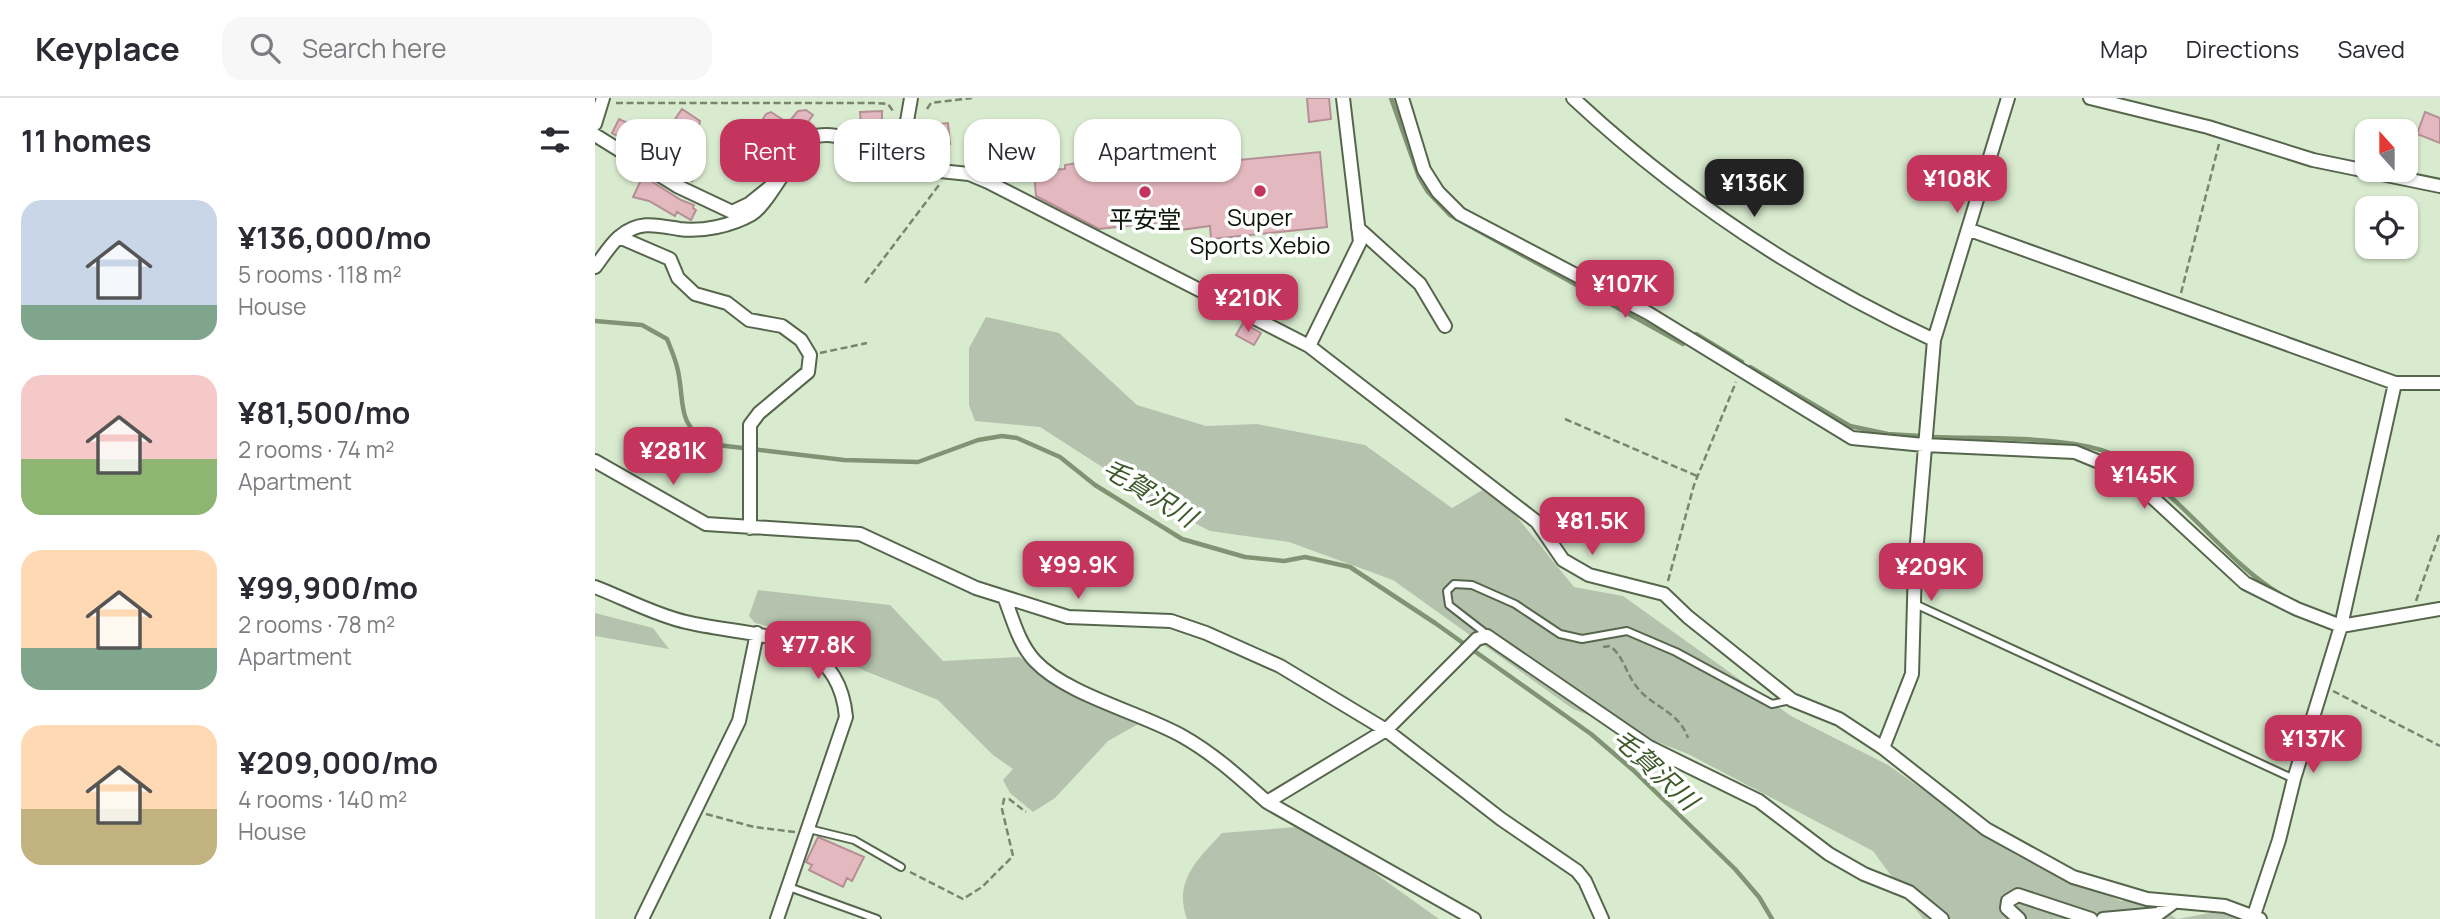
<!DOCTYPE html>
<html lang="en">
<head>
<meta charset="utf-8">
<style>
	:root { --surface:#fff; --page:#f7f7f7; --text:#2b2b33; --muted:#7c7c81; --line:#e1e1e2; --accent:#c4355e }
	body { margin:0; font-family:Manrope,"Noto Sans JP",sans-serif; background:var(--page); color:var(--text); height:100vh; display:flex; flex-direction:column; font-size:26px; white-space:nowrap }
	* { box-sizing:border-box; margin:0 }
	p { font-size:23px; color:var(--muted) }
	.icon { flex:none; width:38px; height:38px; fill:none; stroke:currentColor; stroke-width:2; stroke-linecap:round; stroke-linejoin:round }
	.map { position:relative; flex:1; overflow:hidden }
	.panel { display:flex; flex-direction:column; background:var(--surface); width:595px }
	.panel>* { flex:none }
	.hud { position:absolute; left:21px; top:21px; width:665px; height:63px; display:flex; gap:14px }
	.needle { width:46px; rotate:339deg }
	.tools { position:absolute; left:1760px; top:21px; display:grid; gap:14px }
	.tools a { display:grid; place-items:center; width:63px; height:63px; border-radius:14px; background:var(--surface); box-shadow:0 2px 5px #0004; font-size:35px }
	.price { position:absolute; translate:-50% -60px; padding:0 16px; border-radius:14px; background:var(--accent); color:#fff; font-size:23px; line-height:46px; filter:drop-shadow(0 2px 4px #0008) }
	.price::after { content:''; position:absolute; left:50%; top:42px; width:21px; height:16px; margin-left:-10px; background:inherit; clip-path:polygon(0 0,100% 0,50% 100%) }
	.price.selected { background:#222; color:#fff }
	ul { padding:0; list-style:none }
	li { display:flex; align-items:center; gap:21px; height:175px; padding:0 21px }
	li span { display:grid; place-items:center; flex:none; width:196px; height:140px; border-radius:21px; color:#555 }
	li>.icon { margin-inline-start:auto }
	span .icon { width:84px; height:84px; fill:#fffc; stroke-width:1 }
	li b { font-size:30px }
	h2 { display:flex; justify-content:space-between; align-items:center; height:84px; padding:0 21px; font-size:30px }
	.tag { padding:0 24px; border-radius:21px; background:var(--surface); box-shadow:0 2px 5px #0004; font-size:24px; line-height:63px }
	.tag.selected { background:var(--accent); color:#fff }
	header { display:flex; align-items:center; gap:42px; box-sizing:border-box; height:98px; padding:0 35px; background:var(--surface); border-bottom:2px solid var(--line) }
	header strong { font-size:33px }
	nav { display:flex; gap:38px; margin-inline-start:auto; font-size:24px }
	.search { width:490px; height:63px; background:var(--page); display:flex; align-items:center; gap:18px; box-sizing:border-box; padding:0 24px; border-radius:21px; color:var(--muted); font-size:26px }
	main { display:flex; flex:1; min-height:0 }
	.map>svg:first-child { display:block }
</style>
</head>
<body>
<header>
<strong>Keyplace</strong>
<div class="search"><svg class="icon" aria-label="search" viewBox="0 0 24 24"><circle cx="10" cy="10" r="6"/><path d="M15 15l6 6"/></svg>Search here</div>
<nav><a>Map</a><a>Directions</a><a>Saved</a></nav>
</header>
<main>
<section class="panel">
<h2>11 homes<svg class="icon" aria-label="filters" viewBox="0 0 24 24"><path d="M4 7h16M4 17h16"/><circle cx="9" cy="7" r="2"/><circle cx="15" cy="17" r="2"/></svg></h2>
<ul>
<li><span style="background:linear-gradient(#c9d6e8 75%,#7fa58c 0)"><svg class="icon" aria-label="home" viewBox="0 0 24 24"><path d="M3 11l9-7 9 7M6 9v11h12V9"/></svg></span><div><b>¥136,000/mo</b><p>5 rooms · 118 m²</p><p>House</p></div></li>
<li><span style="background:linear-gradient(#f6c9c9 60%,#8fb573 0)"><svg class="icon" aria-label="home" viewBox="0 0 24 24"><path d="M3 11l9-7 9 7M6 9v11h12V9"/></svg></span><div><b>¥81,500/mo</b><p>2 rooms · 74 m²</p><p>Apartment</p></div></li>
<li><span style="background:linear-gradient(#ffd9b3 70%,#7fa58c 0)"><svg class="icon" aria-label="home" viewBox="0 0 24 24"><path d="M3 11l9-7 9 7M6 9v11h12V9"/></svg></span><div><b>¥99,900/mo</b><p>2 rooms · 78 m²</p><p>Apartment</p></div></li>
<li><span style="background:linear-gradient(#ffd9b3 60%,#c2b280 0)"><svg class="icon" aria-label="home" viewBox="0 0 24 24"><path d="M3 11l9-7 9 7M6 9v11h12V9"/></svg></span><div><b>¥209,000/mo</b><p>4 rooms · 140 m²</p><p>House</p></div></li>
</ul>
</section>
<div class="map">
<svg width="1845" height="821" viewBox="0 0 1845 821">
	<rect width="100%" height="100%" fill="#d9ebcf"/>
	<!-- green -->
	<path fill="#b5c3ae" d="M391,219L464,235L542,307L611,328L662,326L770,347L857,410L896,387L979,489L1028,498L1196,618L1293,667L1421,757L1526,803L1552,801L1582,821L1626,813L1649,821H1328L1278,753L1093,656L978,611L798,482L694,444L615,433L574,412L445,329L380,323L374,307V250Z
		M163,492L295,507L348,563L424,559L460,581L554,620L513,643L460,700L438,714L415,695L408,682L418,671L398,657L343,602L270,573L189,532L160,525L154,518Z
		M0,515L58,530L74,551L0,538Z
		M701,729L767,766L844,821H592C578,783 603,761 627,735Z"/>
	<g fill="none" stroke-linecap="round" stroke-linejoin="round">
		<!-- stream -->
		<path stroke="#809474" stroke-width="4.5" d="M796,0L824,79L833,94L855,117L1088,246
			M0,223L47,227L72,241C76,251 81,262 83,273C90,306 81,325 114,346L249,362L323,364L383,342L407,338L422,340L465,359L500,387L587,441L650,459L689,463L710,459L755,469L840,525L996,636L1038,672L1140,771L1164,799L1177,821
			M1101,236L1147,264
			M1155,269L1255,328L1293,336L1325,338
			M1340,339C1388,341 1461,338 1506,352C1568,372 1625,461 1685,496"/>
	</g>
	<!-- building -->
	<path fill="#e4b8bf" stroke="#b49096" stroke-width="2" d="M712,0H734L736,21L714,24Z
		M87,11L105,23L99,50L104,74L97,83L49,48L47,52L17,35L24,21L48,32L46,35L64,45Z
		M211,12L218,17L198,45L175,27L159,43L156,40L171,16L176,14L193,25L203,13Z
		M287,13V26L266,27L265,14Z
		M1830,14L1845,20V45L1822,36Z
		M353,25L355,46L334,48L333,27Z
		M554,52L555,61L592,56L593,67L725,54L732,129L616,141L615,128L578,133L577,123L504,131L441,98L439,73L470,71V67L482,65L483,68L507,66L506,56Z
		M48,78L86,102L99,107L98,110L101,112L96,122L82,114L80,118L54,103L38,99Z
		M648,225L666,235L659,247L641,237Z
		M223,739L269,759L257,783L252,780L248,789L214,772L217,767L211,764Z"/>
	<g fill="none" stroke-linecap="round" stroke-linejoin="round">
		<defs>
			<path id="service" d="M1320,506L1699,681
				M894,538L854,507L852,493L859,486L877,487L920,506L965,536L987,541L1032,533L1081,554L1177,606L1196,602
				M214,731L259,742L306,769
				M194,789L282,821"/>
			<path id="minor" d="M807,0L829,72L843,94L865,116L1053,215L1257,340L1329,347L1480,354L1531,375L1650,485L1702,511L1746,528L1845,511
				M978,0C1084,99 1208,181 1339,242
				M1495,0L1613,29L1718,62L1845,88
				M0,26L8,0
				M0,37L82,88L137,114L154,106L180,85
				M300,42L318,62L335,72L374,76L393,84L714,248L942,424L968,462L994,477L1069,496L1093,519L1197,602L1244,621L1288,650L1391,731L1478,779L1552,801L1630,808L1665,821
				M763,130L825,186L850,228
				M1375,132L1800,285H1845
				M24,139L75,161L83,180L100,196L132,205L154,222L187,228L206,242L215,257L213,274L164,315L155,327V430
				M0,169C7,160 15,147 24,139C44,122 61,127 84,131C107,134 136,128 157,116C173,106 197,58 214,40C244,29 270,53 300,42L311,29L316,0
				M714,248L765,144L748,0
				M0,363L111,426L265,436L381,490L473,519L576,523L611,535L685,568L791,632L906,721L982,773L990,783L1007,821
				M0,489C29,500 60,517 91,524C157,540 243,530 251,619L182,821
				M410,501C418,522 424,546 440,563C472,597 544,614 587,638C619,656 645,680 672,704
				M1288,650L1317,576L1320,468L1339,242L1413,0
				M1659,817L1684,742L1699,681L1746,528L1800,285
				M47,821L144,623L162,535
				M879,821L672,704L791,632L882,541L892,538L1054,649L1164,703L1234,756L1269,776L1314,794L1347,821
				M1424,821L1412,810L1413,803L1423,797L1496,821
				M1508,821L1563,816L1578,805"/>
		</defs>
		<!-- service casing -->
		<use href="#service" stroke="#56664d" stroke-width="10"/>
		<!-- minor casing -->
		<use href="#minor" stroke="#56664d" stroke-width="16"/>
		<!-- path -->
		<path stroke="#788571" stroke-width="2.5" stroke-dasharray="7 3.5" stroke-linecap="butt" d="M21,5H280L293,6L298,13
			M332,11L336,5L377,0
			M270,185L344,87
			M1586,195L1624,46
			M225,255L272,245
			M970,321L1102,378
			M1073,483L1099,387L1141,284
			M1821,503L1845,434
			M1008,549L1015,548C1028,558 1030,572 1039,585C1054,609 1083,611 1093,640
			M1738,593L1845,648
			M111,716L159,729L200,734
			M315,774L368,801L387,789L418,758L407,711L409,701H414L431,714"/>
		<!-- service -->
		<use href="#service" stroke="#fff" stroke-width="6"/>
		<!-- minor -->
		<use href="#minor" stroke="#fff" stroke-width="12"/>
	</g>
	<!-- markers -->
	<g fill="#c4355e" stroke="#fff" stroke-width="2.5">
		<circle cx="665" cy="93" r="7"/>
		<circle cx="550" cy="94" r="7"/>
	</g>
	<g text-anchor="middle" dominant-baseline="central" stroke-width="7" stroke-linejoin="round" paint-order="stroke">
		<!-- poi labels -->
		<g font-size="24" fill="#0e150b" stroke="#fff">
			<text x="665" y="118">Super<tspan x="665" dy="28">Sports Xebio</tspan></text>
			<text x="550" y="120">平安堂</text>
		</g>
		<!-- water labels -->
		<g font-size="26" font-style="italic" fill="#3c5929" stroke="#fff">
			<text transform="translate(555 394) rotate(32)">毛賀沢川</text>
			<text transform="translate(1061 671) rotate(43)">毛賀沢川</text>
		</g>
	</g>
</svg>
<div class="tools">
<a><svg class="needle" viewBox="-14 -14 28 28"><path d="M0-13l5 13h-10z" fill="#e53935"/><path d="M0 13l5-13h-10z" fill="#7c7c81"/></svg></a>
<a><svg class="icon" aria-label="locate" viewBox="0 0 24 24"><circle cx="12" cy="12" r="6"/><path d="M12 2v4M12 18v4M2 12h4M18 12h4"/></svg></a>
</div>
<b class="price" style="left:1362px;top:117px">¥108K</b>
<b class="price selected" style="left:1159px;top:121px">¥136K</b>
<b class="price" style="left:1030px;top:222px">¥107K</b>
<b class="price" style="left:653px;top:236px">¥210K</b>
<b class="price" style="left:78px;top:389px">¥281K</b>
<b class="price" style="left:1549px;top:413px">¥145K</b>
<b class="price" style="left:997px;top:459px">¥81.5K</b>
<b class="price" style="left:483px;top:503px">¥99.9K</b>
<b class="price" style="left:1336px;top:505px">¥209K</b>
<b class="price" style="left:223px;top:583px">¥77.8K</b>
<b class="price" style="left:1718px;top:677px">¥137K</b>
<div class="hud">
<a class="tag">Buy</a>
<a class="tag selected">Rent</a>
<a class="tag">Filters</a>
<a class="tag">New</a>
<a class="tag">Apartment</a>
</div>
</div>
</main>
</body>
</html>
